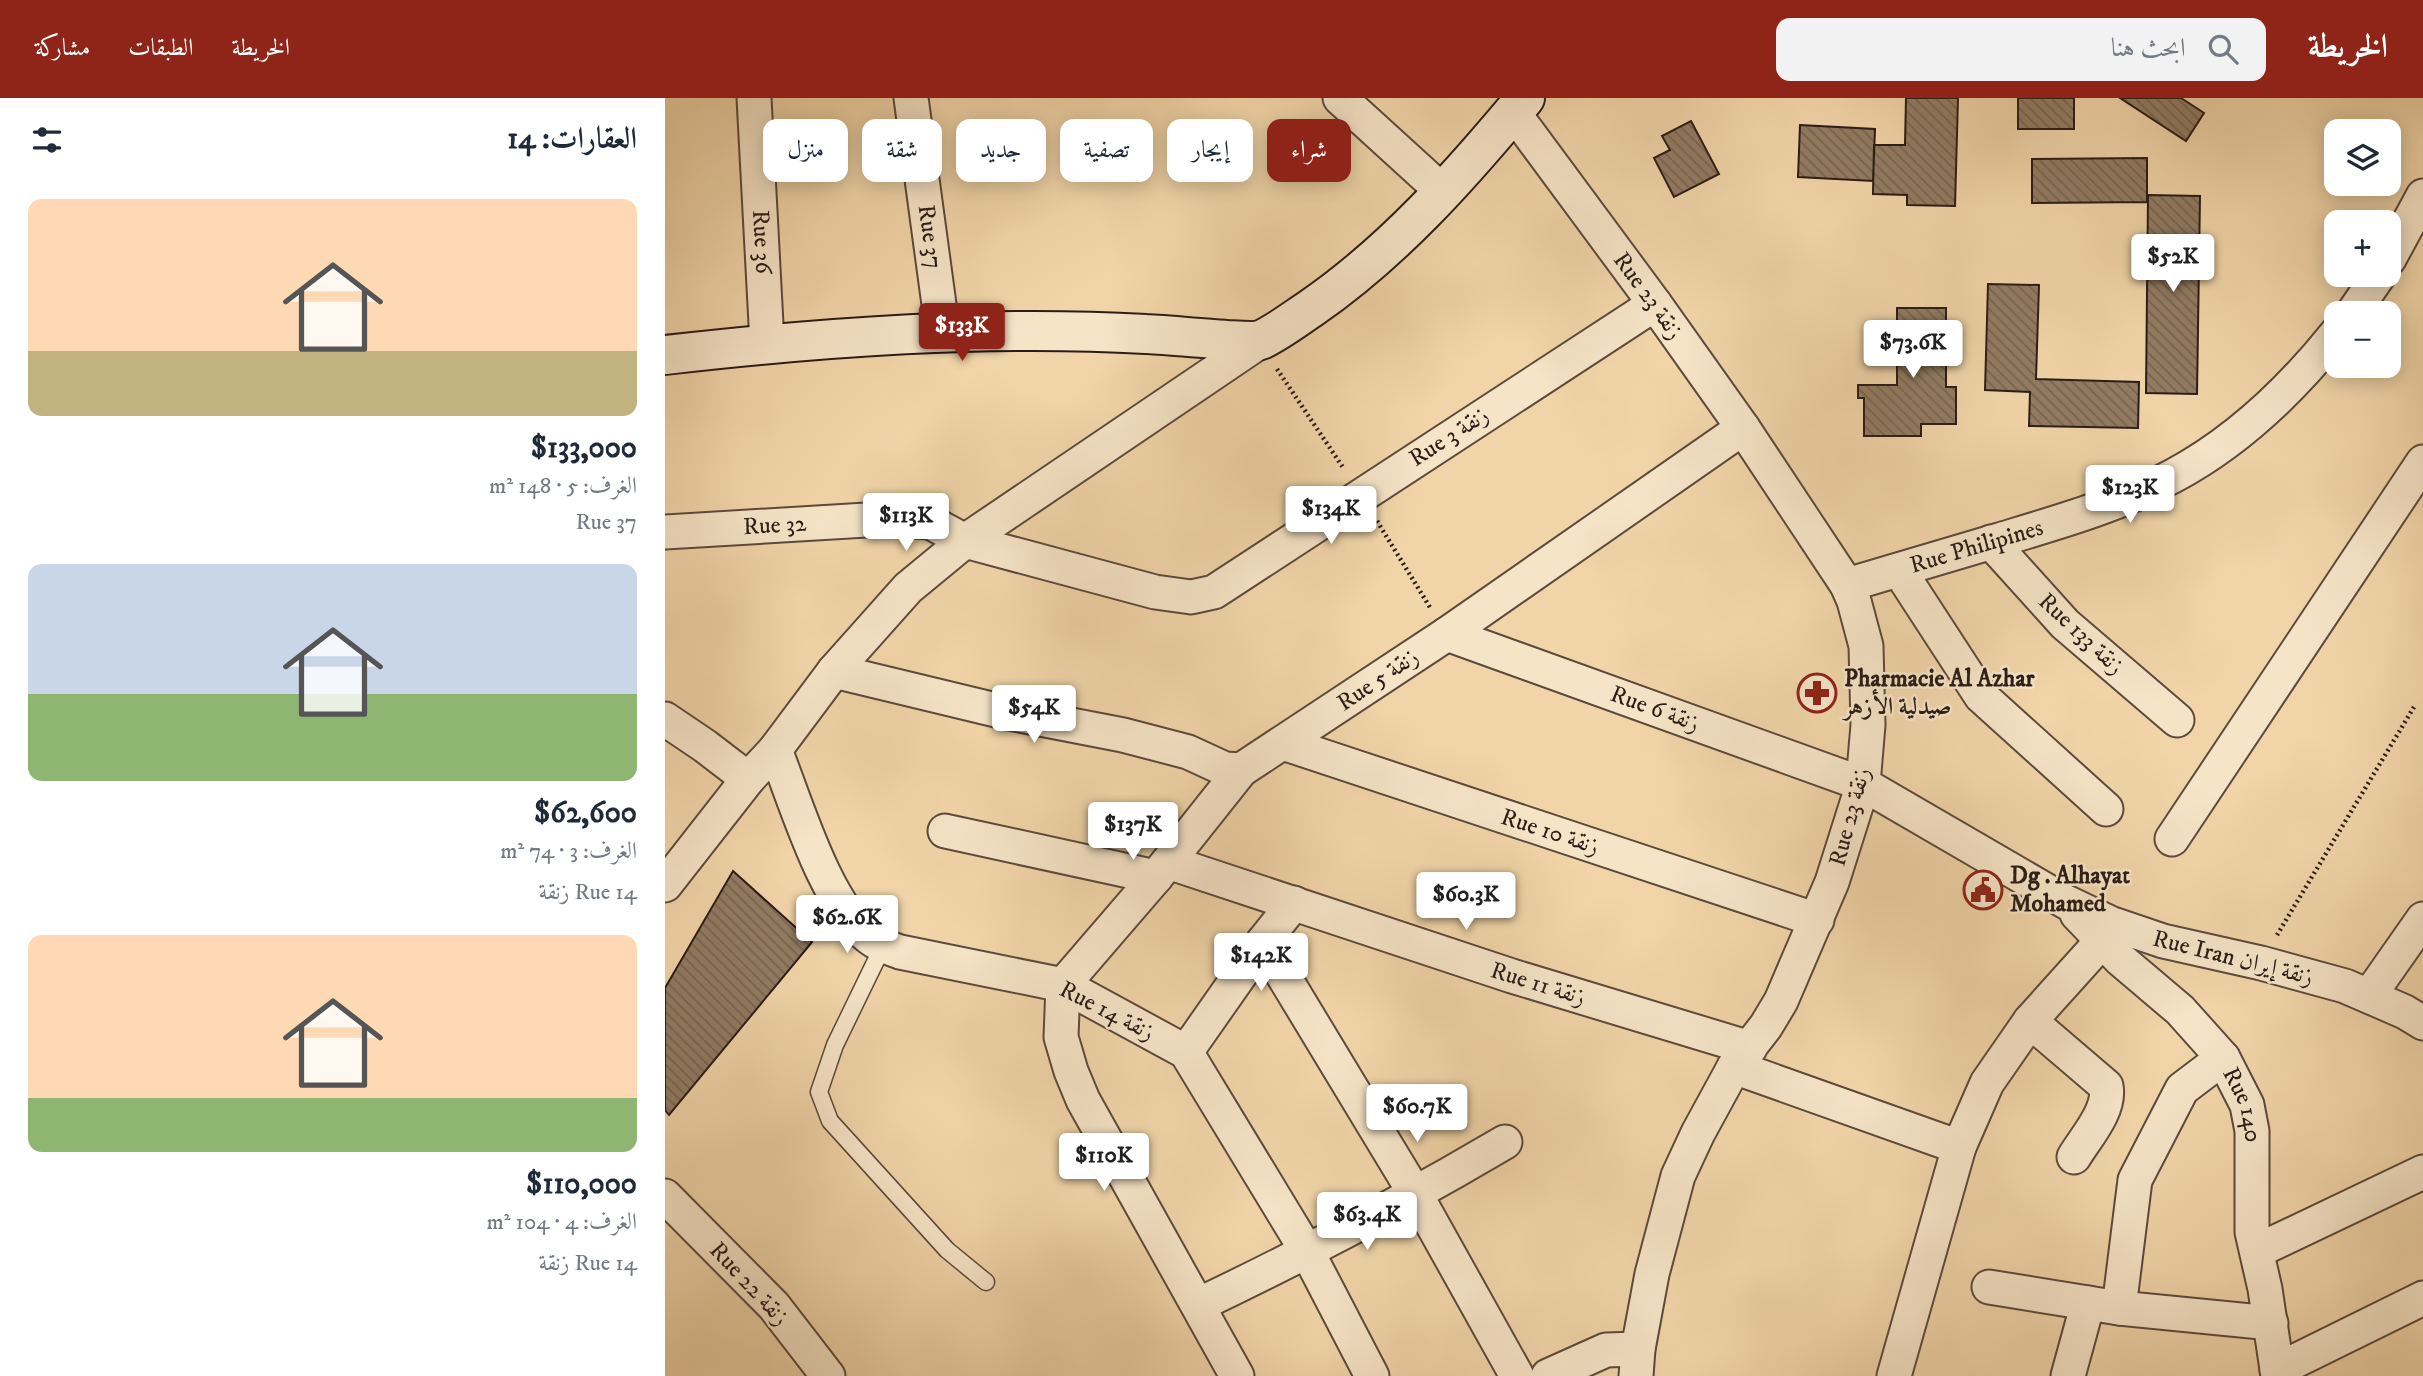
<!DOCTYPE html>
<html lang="ar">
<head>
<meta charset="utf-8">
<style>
	:root { --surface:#fff; --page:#f2f2f3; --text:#1f2937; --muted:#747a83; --accent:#8f2418 }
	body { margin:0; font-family:"IM FELL DW Pica",Amiri,serif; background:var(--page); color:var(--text); direction:rtl; height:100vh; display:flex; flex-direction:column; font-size:26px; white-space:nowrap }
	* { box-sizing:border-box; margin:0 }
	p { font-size:23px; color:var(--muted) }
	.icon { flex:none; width:38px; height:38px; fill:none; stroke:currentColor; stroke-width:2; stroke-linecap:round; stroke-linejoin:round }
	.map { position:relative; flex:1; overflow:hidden; direction:ltr }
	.panel { display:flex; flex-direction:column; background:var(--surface); width:665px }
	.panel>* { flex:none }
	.top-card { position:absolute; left:21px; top:21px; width:665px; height:63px; direction:rtl; display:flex; gap:14px }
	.buttons { position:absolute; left:1659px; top:21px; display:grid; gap:14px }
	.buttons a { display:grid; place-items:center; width:77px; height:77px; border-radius:14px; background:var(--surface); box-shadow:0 4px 18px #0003; font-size:35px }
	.price { position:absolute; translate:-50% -60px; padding:0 16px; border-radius:7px; background:#fff; color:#222; font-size:23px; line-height:46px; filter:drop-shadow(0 2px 4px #0008) }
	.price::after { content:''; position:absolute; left:50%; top:42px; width:21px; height:16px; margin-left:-10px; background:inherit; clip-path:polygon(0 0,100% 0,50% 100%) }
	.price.on { background:var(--accent); color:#fff }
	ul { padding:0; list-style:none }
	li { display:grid; align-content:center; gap:14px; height:371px; padding:0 28px }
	li span { display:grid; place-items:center; height:217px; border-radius:14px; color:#555 }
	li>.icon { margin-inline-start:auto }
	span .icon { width:126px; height:126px; fill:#fffc; stroke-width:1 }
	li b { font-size:30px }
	h2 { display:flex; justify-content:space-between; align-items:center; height:84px; padding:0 28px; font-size:30px }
	.tag { padding:0 24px; border-radius:14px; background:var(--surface); box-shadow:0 4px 18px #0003; font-size:24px; line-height:63px }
	.tag.on { background:var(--accent); color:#fff }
	header { display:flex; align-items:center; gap:42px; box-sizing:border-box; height:98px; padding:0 35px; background:var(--accent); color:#fff }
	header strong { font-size:33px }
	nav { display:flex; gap:38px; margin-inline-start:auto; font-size:24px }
	.search { width:490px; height:63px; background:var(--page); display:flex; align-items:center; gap:18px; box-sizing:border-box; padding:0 24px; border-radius:14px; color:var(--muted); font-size:26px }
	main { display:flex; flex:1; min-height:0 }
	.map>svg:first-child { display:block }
</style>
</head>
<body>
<header>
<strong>الخريطة</strong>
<div class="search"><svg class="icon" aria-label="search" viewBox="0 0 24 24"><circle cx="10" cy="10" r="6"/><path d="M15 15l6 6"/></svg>ابحث هنا</div>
<nav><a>الخريطة</a><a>الطبقات</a><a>مشاركة</a></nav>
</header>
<main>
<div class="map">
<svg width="1758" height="1278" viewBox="0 0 1758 1278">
	<defs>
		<pattern id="building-back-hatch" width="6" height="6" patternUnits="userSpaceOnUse" patternTransform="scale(1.75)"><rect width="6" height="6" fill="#927c63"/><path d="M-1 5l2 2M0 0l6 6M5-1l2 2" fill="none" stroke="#776551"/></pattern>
	</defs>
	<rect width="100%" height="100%" fill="#f1d5a9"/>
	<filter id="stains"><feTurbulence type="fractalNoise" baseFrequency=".00286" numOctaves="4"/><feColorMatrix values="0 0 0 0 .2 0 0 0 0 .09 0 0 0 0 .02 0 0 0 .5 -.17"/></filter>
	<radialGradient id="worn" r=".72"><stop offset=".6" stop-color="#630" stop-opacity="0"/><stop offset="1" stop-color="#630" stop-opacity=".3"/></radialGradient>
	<!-- building -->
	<path fill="url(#building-back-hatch)" stroke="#2b1c17" stroke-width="2" d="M1241,0H1293L1290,108L1242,107V97L1208,96L1209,47H1240Z
		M1353,0H1409V31H1353Z
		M1455,0H1516L1539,15L1521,43Z
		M1026,23L1054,76L1009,99L989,60L1005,52L997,38Z
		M1135,27L1210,31L1208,83L1133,79Z
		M1482,60V104L1367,105V61Z
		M1483,97L1535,98L1532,296L1481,295Z
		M1323,186L1374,187L1371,281L1474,284L1473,330L1364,328L1365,294L1320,292Z
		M1232,210H1281V289H1291V326H1256V338H1199V300H1193V287H1232Z
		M68,773L147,844L4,1017L0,1012V890Z"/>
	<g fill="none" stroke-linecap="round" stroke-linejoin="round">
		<defs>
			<path id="lane" d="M218,848L170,947L154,994L165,1023L282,1152L321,1184"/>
			<g id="street">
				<path id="s1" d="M89,0L102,245"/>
				<path id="s2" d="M246,0L278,236"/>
				<path d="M675,0L777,93"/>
				<path d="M848,14L990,206L1078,330L1182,487L1189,503L1201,548L1203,627L1198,686L1167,784L1116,903L1101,928L1069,969L1033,1035L1013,1078L987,1176L973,1251L971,1278"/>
				<path d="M1724,161L1758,98"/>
				<path d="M1688,215L1714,177"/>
				<path id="s3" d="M0,434L218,421L265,424L300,443L490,494L526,499L549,494L990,206"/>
				<path d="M1326,444L1400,526L1512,622"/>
				<path d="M1234,472L1316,598L1441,711"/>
				<path id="s4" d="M1182,487C1233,472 1284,457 1334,442C1394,424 1454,407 1508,378C1572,344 1626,292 1671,236"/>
				<path d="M782,536L1198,686L1401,804L1445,825L1498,843L1596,865L1680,888L1740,914L1758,925"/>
				<path d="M169,573L339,614L458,637L523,654L560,671L576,672"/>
				<path d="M0,621L40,648L83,681"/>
				<path d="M618,645L1152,822"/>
				<path d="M110,652C131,704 160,806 205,840C214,847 224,850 235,854L398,887L521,954L643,1155L707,1278"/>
				<path d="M280,733L491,779"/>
				<path d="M1507,741L1758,364"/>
				<path d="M503,764L847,878L1085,950"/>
				<path d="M0,787L83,681L110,652L169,573L243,490L300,443L594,244"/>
				<path id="s5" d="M1412,816L1456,862L1515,912L1558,960L1582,1007L1587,1033V1134L1600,1191L1613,1278"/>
				<path d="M598,844L751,1097L852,1278"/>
				<path d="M398,887L491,779L576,672L782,536L1078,330"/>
				<path d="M398,887L396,939L406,973L418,1002L572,1278"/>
				<path d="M1704,898L1758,821"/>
				<path d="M1365,923L1441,988C1446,1012 1421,1039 1409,1059"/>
				<path d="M521,954L598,844L629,805"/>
				<path d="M1069,969L1294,1049"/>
				<path d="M0,1098L109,1208L163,1278"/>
				<path d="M1592,1153L1758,1074"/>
				<path d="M1324,1189L1454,1210L1606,1225"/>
				<path d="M533,1207C638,1157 740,1103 840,1044"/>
				<path d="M1454,1210L1470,1082L1517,991L1558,960"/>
				<path d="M1612,1272L1758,1200"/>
				<path d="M883,1278L941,1252L973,1251"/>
				<path d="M1229,1278L1294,1049L1322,985L1365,923L1437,843"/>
				<path d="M1403,1278L1423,1205"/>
			</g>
			<path id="secondary" d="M0,257C159,239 321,227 481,236C497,236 589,246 596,242C613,234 630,221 645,211C728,154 796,77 860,0"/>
		</defs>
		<!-- lane casing -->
		<use href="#lane" stroke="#5c4a3c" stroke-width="19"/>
		<!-- street casing -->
		<use href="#street" stroke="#5c4a3c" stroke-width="37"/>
		<!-- secondary casing -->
		<use href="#secondary" stroke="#2b1c17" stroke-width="42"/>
		<!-- path -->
		<path stroke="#2b1c17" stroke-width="4.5" stroke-dasharray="2 3.5" stroke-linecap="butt" d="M612,271L679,371
			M712,423L766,511
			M1612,837L1749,609"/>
		<!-- lane -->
		<use href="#lane" stroke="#f6e4c7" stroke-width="16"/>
		<!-- street -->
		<use href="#street" stroke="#f6e4c7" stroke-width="33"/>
		<!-- secondary -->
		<use href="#secondary" stroke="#f6e4c7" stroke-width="38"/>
	</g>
	<!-- icons -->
	<defs>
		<symbol id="pharmacy-ring" viewBox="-11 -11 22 22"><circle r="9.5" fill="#f6e4c7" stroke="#8f2418" stroke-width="1.5"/><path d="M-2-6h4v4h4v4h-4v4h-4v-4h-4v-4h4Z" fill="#8f2418"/></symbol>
		<symbol id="civic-ring" viewBox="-11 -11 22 22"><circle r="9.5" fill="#f6e4c7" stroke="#8f2418" stroke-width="1.5"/><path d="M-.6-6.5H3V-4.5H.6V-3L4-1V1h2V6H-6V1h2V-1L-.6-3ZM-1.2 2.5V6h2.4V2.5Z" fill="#8f2418"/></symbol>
	</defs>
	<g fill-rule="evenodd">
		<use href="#pharmacy-ring" x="1130" y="573" width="44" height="44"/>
		<use href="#civic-ring" x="1296" y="770" width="44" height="44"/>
	</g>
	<g text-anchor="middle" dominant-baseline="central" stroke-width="5" stroke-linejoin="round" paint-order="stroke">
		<!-- street labels -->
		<g font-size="24" fill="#2b1c17" stroke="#f6e4c7">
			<text stroke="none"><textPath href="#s2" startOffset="140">Rue 37</textPath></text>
			<text stroke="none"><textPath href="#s1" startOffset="144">Rue 36</textPath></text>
			<text transform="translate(983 198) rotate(54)">Rue 23 زنقة</text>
			<text transform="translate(784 339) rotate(-33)">Rue 3 زنقة</text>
			<text stroke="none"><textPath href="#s3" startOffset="110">Rue 32</textPath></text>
			<text stroke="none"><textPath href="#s4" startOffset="135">Rue Philipines</textPath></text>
			<text transform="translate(1416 536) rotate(43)">Rue 133 زنقة</text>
			<text transform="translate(713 582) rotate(-34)">Rue 5 زنقة</text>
			<text transform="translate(990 611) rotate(20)">Rue 6 زنقة</text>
			<text transform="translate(1185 719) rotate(-75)">Rue 23 زنقة</text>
			<text transform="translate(885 734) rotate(18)">Rue 10 زنقة</text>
			<text transform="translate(1568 860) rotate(14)">Rue Iran زنقة إيران</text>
			<text transform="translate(873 886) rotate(17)">Rue 11 زنقة</text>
			<text transform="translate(442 913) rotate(27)">Rue 14 زنقة</text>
			<text stroke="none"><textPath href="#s5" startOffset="257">Rue 140</textPath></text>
			<text transform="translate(84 1186) rotate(47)">Rue 22 زنقة</text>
		</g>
		<!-- poi labels -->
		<g font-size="24" font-weight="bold" fill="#2b1c17" stroke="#f6e4c7" text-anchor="start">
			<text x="1179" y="581">Pharmacie Al Azhar<tspan x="1179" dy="28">صيدلية الأزهر</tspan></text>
			<text x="1345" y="778">Dg . Alhayat<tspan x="1345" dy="28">Mohamed</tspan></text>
		</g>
	</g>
	<rect width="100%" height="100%" filter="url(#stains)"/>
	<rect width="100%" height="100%" fill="url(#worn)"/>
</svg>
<div class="buttons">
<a><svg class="icon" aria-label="layers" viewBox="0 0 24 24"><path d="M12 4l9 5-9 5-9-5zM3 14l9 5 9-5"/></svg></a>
<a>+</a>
<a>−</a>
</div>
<b class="price" style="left:1508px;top:196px">$52K</b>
<b class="price on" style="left:297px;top:265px">$133K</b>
<b class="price" style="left:1248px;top:282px">$73.6K</b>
<b class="price" style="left:1465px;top:427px">$123K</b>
<b class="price" style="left:666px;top:448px">$134K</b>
<b class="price" style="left:241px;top:455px">$113K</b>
<b class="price" style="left:369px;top:647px">$54K</b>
<b class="price" style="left:468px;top:764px">$137K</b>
<b class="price" style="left:801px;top:834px">$60.3K</b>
<b class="price" style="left:182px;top:857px">$62.6K</b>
<b class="price" style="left:596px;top:895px">$142K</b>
<b class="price" style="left:752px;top:1046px">$60.7K</b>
<b class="price" style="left:439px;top:1095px">$110K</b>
<b class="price" style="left:702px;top:1154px">$63.4K</b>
<div class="top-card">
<a class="tag on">شراء</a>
<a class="tag">إيجار</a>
<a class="tag">تصفية</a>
<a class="tag">جديد</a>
<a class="tag">شقة</a>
<a class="tag">منزل</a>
</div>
</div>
<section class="panel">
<h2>العقارات: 14<svg class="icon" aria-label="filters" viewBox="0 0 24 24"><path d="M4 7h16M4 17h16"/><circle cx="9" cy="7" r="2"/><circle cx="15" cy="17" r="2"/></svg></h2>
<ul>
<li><span style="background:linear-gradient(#ffd9b3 70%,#c2b280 0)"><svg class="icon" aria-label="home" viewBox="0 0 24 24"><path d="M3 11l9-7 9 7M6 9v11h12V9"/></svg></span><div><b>$133,000</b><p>الغرف: 5 · 148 m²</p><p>Rue 37</p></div></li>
<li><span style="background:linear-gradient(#c9d6e8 60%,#8fb573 0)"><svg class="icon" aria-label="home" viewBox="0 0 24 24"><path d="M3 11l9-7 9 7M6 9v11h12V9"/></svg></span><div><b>$62,600</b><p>الغرف: 3 · 74 m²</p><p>Rue 14 زنقة</p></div></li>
<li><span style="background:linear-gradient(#ffd9b3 75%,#8fb573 0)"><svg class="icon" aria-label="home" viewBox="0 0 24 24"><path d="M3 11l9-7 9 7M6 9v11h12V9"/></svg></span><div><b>$110,000</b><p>الغرف: 4 · 104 m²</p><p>Rue 14 زنقة</p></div></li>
</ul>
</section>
</main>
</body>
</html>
